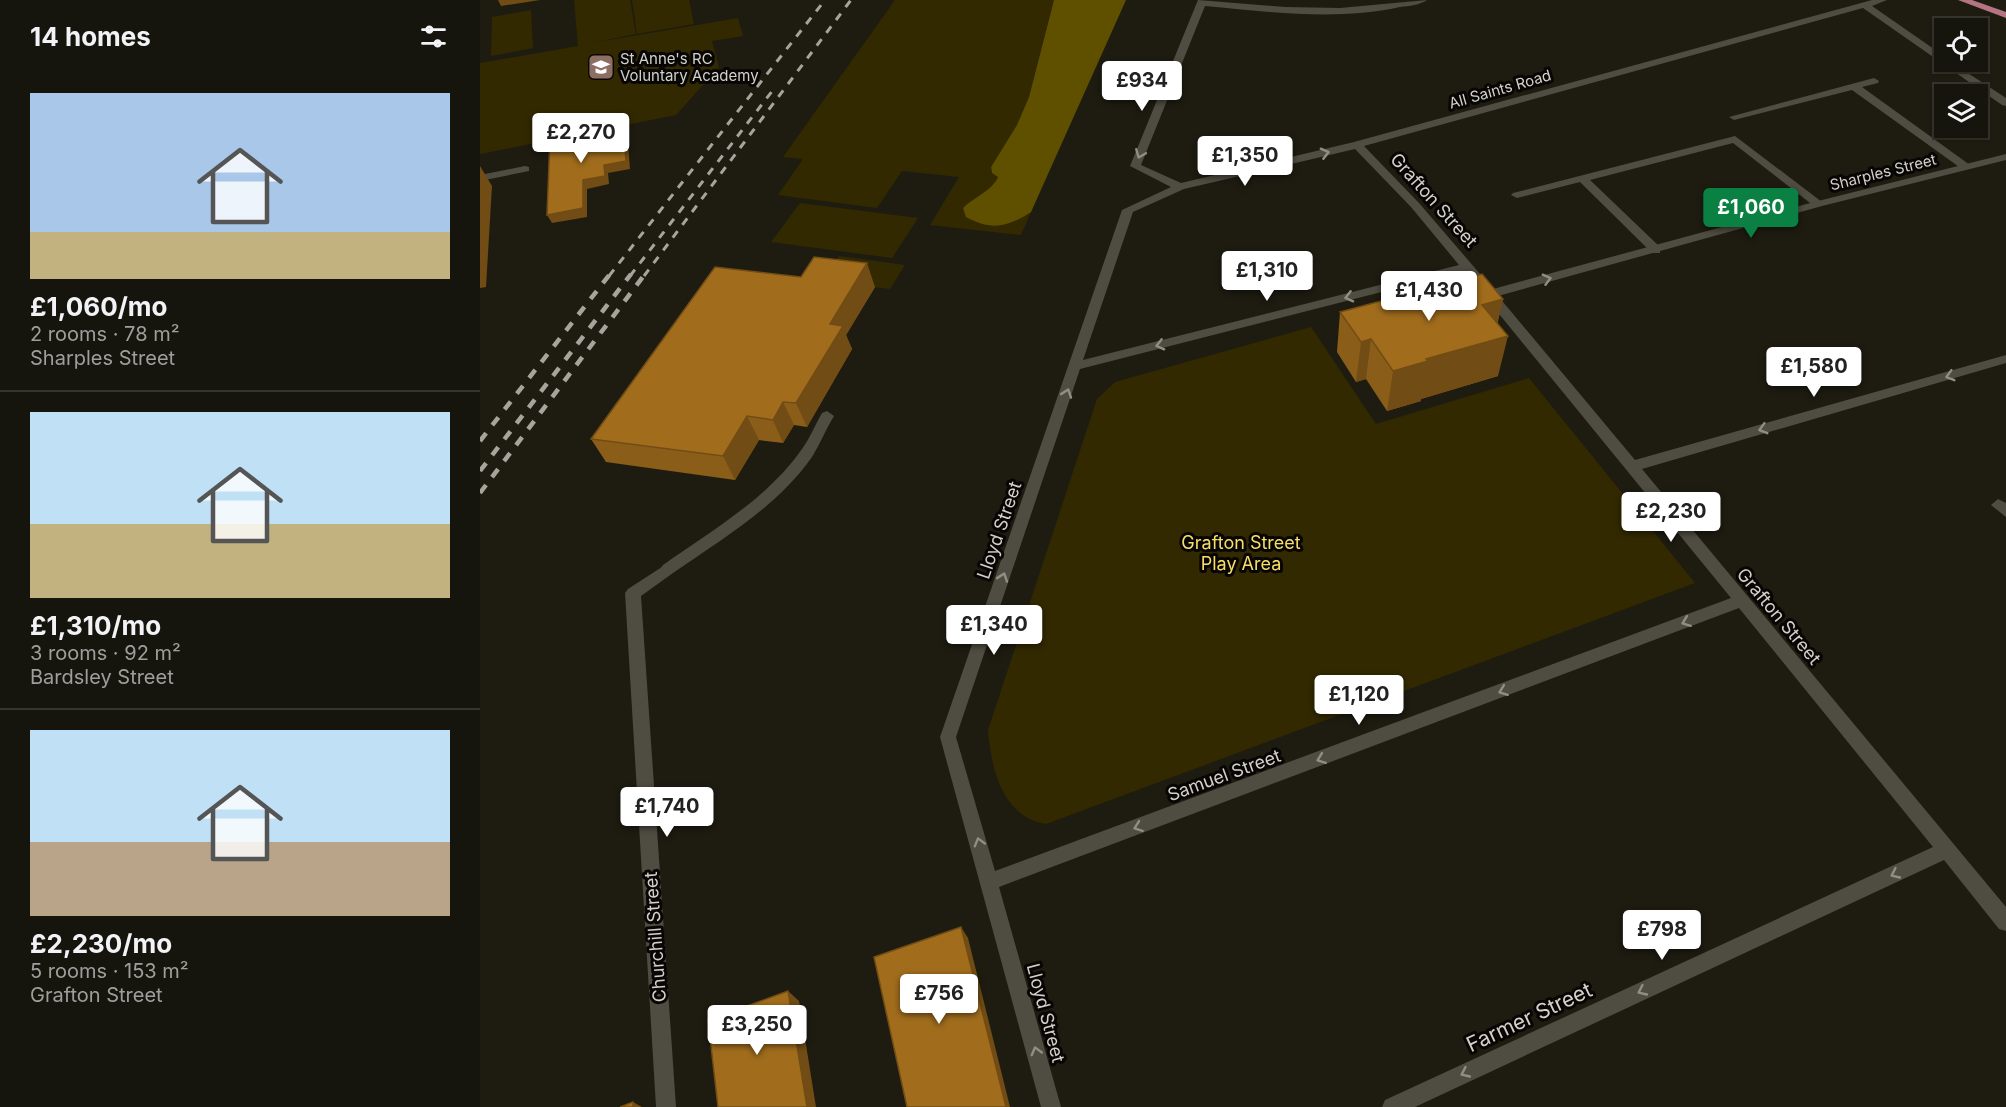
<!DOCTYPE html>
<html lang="en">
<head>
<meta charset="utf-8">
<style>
	:root { --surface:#16150d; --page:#1f1e16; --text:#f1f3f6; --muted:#9e9f9d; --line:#35342e; --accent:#0b8043 }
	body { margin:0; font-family:Inter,sans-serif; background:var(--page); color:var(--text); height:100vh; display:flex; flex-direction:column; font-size:22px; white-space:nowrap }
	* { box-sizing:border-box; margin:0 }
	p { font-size:20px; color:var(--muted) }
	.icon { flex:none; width:33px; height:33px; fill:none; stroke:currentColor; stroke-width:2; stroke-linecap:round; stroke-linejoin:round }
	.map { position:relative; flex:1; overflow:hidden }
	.sheet { display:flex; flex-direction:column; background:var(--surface); width:480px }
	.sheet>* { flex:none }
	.controls { position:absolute; left:1454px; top:18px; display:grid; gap:12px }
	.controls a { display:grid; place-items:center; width:54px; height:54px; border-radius:0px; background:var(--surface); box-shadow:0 2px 4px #0004,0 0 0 2px var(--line); font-size:30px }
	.price { position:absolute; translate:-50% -51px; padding:0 14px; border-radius:6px; background:#fff; color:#222; font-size:20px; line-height:39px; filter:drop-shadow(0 2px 3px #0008) }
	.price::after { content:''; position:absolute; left:50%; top:36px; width:18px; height:14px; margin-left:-9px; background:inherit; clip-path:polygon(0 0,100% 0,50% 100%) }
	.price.on { background:var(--accent); color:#fff }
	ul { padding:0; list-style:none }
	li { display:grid; align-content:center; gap:12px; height:318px; padding:0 30px }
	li+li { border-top:2px solid var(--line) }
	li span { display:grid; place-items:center; height:186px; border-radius:0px; color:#555 }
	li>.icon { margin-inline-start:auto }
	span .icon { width:108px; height:108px; fill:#fffc; stroke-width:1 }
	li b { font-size:26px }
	h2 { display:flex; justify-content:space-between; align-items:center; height:72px; padding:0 30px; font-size:26px }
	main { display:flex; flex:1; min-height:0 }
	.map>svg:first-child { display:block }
</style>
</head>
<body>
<main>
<section class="sheet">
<h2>14 homes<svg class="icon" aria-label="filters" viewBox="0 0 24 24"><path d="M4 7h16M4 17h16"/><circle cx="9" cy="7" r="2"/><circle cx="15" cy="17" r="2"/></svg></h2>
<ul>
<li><span style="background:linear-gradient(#a9c7e8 75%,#c2b280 0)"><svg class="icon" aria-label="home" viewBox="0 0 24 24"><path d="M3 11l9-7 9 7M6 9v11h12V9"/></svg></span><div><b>£1,060/mo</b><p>2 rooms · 78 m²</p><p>Sharples Street</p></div></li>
<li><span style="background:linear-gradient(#bfe0f5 60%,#c2b280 0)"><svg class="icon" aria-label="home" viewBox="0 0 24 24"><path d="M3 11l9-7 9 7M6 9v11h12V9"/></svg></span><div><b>£1,310/mo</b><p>3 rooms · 92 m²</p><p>Bardsley Street</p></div></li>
<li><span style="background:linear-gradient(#bfe0f5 60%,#b9a48a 0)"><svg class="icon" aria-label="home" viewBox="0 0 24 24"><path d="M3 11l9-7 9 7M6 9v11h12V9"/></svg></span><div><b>£2,230/mo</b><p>5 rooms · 153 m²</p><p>Grafton Street</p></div></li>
</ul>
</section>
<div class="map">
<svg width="1526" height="1107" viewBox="0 0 1526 1107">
	<rect width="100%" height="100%" fill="#1e1c11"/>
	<!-- green -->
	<path fill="#322900" d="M94,0H150L156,34L111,43L258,18L263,36L232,41L239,67L196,115L0,154V63L98,46Z
		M152,0H209L214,24L157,34Z
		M415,0H574L549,97L537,125L511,167L512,173L565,180L541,235L450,225L479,177L422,171L397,208L298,195L323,159L303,157Z
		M51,10L53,48L11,56L12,17Z
		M320,203L438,218L412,258L291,242Z
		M359,256L425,265L410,289L342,281Z
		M831,327L896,424L1049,378L1215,583L566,824C522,817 511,768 508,730L617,399L635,382Z"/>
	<!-- forest -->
	<path fill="#5f5000" d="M574,0H646L551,212C528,227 511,231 486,217L483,208C493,198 513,190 518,177L512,173L511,167L537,125L549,97Z"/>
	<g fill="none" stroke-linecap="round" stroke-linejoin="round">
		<!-- service -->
		<path fill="#4f4c41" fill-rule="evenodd" d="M1394,78L1399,81L1398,83L1382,87L1490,165V169H1482L1372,90L1254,120L1249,117Z
			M1255,136L1342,202V206H1334L1253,143L1110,180L1180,247V253H1172L1100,182L1037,198L1031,195L1033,193Z
			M347,411L354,416C346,429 340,444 332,457C297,507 242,539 193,573H183L180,569L183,565C231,531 287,499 322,449C330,438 335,425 342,413Z"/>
		<!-- minor -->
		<path fill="#4f4c41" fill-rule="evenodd" d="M718,0L805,7L860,8L947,0C940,5 929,6 920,7C857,21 789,12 725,6L661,165L701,183L874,142L1392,0H1407L1392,6L1464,56V62H1471L1526,98V106L1522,105L1383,8L884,146L939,203L1013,289L1334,202L1526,154V160L1342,206L1018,296L1155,460L1526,355V363L1162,469L1526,907V931L1519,929L1464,860L935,1107H902L905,1100L1453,847L1259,608L519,887L581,1107H561L460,737L642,210L691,187L650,166ZM875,149L931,207L979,265L603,360L653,212L704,189ZM984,271L1251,598L515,871L476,737L600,369Z
			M45,166L49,167V171L0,181V175Z
			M1518,499L1526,503V517L1511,505Z
			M188,563L193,565L196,569L193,573L161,596L196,1107H176L145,593L148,589Z"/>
		<!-- primary -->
		<path fill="#b47483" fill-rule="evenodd" d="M1478,0H1492L1526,12V18Z"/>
		<!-- rail-far1 -->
		<path stroke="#a6a49c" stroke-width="3" stroke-dasharray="8 8" stroke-linecap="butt" d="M129,276L345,0
			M150,276L293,90
			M164,276L371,0"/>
		<!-- rail -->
		<path stroke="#a6a49c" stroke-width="4.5" stroke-dasharray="10 10" stroke-linecap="butt" d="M0,441L130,274
			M0,471L151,274
			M0,493L165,274"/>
	</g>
	<!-- wall -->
	<path fill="#8a5e19" d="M395,287L366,335L372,349L327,427L314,425L303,443L279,440L255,480L126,462L111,439Z
		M1023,299L1017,324L1018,376L941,399V401L907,411L886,379L876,382L857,352L860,312Z"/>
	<!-- shaded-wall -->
	<path fill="#714c14" d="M18,0H60L21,6Z
		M143,123L147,131L150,169L128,173L129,184L107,189V217L72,223L67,215L103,180L124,165Z
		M0,166L12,186L6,287L0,288Z
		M387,263L395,287L366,335L372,349L327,427L316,403L350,324Z
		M1023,299L1014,340L1002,305Z
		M1028,336L1018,376L941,399V401L907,411L913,371L946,359Z
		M891,339L886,379L876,382L881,342Z
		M303,402L314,425L303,443L293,420Z
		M267,416L279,440L255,480L243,456Z
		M481,927L488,938L530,1107H526Z
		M308,991L319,1001L336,1107H327Z
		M153,1102L162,1107H153Z"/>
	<!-- building -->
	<path fill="#a16d1d" stroke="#714c14" stroke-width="1.5" d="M143,123L146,161L124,165L125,176L103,180V208L67,215L70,137Z
		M334,257L387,263L350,324L363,326L316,403L303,402L293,420L267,416L243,456L111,439L235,267L321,277Z
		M1002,274L1023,299L1002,305L1028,336L946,359L948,361L913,371L891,339L881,342L860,312Z
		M481,927L526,1107H427L394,957Z
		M308,991L327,1107H238L228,1020Z
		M153,1102V1107H140Z"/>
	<!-- one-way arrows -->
	<defs><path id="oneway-chevron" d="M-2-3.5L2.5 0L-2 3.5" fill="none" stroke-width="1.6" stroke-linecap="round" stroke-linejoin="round" transform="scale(1.5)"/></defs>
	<g stroke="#918e86">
		<use href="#oneway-chevron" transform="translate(845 153) rotate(-14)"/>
		<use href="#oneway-chevron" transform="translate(660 154) rotate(112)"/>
		<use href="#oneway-chevron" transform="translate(1067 279) rotate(-15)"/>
		<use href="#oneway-chevron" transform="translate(869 297) rotate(166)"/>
		<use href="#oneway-chevron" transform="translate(680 345) rotate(166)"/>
		<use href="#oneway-chevron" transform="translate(1470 376) rotate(164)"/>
		<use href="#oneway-chevron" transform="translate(587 393) rotate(-71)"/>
		<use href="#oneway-chevron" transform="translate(1283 429) rotate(164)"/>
		<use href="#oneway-chevron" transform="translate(523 577) rotate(-71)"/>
		<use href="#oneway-chevron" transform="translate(1206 622) rotate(159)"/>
		<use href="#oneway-chevron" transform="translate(1023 691) rotate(159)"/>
		<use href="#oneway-chevron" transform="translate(841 759) rotate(159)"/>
		<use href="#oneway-chevron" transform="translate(658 827) rotate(160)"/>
		<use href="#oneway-chevron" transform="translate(499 842) rotate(-106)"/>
		<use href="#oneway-chevron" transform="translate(1415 874) rotate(155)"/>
		<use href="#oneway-chevron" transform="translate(1162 991) rotate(155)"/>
		<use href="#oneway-chevron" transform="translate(556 1051) rotate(-105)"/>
		<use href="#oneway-chevron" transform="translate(985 1073) rotate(155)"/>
	</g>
	<!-- icons -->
	<defs>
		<symbol id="school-square" viewBox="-11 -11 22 22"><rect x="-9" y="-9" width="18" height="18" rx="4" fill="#8d6e63" stroke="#070604"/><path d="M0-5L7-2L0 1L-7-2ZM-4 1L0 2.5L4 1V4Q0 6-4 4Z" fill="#fff"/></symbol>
	</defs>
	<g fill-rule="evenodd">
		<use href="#school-square" x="106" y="52" width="30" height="30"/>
	</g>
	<g text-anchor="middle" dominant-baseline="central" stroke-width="6" stroke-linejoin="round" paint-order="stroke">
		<!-- far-poi labels -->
		<g font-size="15" fill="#d3d1ca" stroke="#070604" text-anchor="start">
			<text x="140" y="58">St Anne's RC<tspan x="140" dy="17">Voluntary Academy</tspan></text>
		</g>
		<!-- far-street labels -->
		<g font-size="15" fill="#d3d1ca" stroke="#070604">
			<text transform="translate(1020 89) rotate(-16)">All Saints Road</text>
			<text transform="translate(1403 172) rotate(-14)">Sharples Street</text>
		</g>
		<!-- street labels -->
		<g font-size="18" fill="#d3d1ca" stroke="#070604">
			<text transform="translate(954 200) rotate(48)">Grafton Street</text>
			<text transform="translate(519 530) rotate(-71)">Lloyd Street</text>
			<text transform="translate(1299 616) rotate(50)">Grafton Street</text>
			<text transform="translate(744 775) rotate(-20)">Samuel Street</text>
			<text transform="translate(175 937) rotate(-94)">Churchill Street</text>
			<text transform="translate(566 1013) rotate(75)">Lloyd Street</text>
		</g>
		<!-- park labels -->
		<g font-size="18" fill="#f8de66" stroke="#070604">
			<text x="761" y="542">Grafton Street<tspan x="761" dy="21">Play Area</tspan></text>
		</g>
		<!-- near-street labels -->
		<g font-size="21" fill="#d3d1ca" stroke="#070604">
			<text transform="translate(1049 1017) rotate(-25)">Farmer Street</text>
		</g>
	</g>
</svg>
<div class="controls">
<a><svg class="icon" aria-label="locate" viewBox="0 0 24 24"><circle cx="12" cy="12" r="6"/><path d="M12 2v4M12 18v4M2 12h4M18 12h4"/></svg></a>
<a><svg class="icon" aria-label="layers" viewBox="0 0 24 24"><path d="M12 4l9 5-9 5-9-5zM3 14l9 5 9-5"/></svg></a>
</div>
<b class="price" style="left:662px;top:112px">£934</b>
<b class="price" style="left:101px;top:164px">£2,270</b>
<b class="price" style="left:765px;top:187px">£1,350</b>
<b class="price on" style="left:1271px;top:239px">£1,060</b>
<b class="price" style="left:787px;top:302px">£1,310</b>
<b class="price" style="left:949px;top:322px">£1,430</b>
<b class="price" style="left:1334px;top:398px">£1,580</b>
<b class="price" style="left:1191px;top:543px">£2,230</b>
<b class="price" style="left:514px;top:656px">£1,340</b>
<b class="price" style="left:879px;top:726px">£1,120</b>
<b class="price" style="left:187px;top:838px">£1,740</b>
<b class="price" style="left:1182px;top:961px">£798</b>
<b class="price" style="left:459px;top:1025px">£756</b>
<b class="price" style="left:277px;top:1056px">£3,250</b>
</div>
</main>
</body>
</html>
